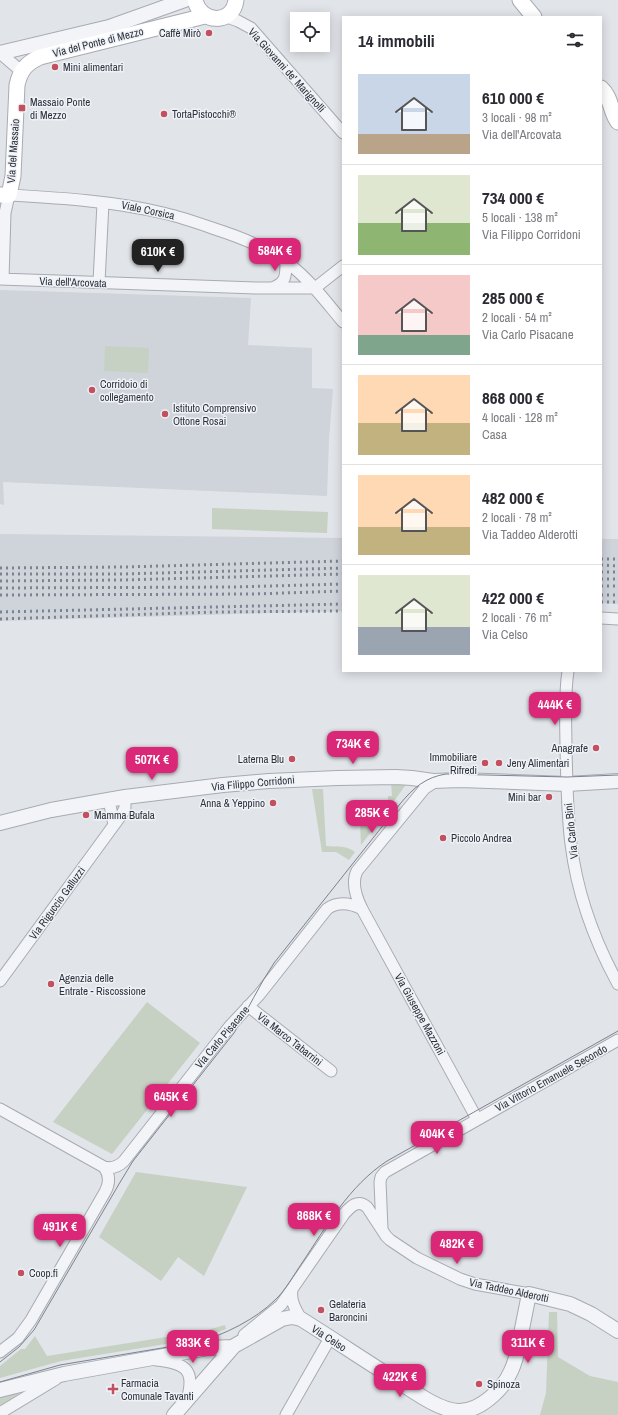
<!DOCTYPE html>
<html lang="it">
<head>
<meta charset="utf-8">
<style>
	:root { --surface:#fff; --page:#f2f2f3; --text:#2b2b33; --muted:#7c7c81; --line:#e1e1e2; --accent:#db2777 }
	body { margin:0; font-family:"Archivo Narrow",sans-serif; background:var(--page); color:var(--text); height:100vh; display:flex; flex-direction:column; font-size:15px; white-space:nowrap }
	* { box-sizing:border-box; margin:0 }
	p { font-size:13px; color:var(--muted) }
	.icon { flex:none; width:22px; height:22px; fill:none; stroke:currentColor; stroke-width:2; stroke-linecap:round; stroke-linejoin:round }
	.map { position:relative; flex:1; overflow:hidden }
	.sheet { position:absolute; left:342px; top:16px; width:260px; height:656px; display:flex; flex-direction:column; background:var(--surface); border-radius:0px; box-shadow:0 2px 10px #0003 }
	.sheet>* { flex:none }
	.tools { position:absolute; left:290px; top:12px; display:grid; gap:8px }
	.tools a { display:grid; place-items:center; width:40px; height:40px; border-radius:0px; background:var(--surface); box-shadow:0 2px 10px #0003; font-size:20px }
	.price { position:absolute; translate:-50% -34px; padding:0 9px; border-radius:8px; background:var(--accent); color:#fff; font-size:13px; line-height:26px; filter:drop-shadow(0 1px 2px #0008) }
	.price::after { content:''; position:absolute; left:50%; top:24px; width:12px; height:9px; margin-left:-6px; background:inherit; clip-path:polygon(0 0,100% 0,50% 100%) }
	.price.current { background:#222; color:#fff }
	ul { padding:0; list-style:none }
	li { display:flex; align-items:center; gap:12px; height:100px; padding:0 16px }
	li+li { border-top:1px solid var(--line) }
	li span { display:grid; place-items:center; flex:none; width:112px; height:80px; border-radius:0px; color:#555 }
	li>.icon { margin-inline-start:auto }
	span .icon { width:48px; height:48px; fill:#fffc; stroke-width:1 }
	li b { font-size:17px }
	h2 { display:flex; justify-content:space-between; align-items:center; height:48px; padding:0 16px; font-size:17px }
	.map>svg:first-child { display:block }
</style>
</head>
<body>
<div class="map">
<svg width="618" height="1415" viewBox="0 0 618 1415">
	<rect width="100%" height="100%" fill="#e1e4e8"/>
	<!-- built -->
	<path fill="#cfd3da" d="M0,290L251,298L248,345L312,348V388L333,389L329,439L327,496L3,482L4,505L0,504Z
		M0,534L343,538V611L0,621Z
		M601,539H618V604L601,603Z"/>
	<!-- green -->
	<path fill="#c6d1c3" d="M105,346L149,348L148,373L104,371Z
		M212,508L328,512L327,533L212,529Z
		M391,783H407L382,818L381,800H388V796H392Z
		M312,789H323L326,846C337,847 346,845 355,852L349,860L336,852H322Z
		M381,819L361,845L360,820Z
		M147,1002L200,1043L112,1154L53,1122Z
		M136,1172L247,1187L204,1276L178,1257L161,1281L99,1237Z
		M549,1312H557L558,1357L590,1376L618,1382V1415H540L546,1393Z
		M225,1325L226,1329L203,1338L61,1361L0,1378V1366L21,1349H25L35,1336L47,1356L204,1331Z
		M17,1391L18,1395L0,1407V1395Z"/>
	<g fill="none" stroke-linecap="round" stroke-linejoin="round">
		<defs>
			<path id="minor" d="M224,16L238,21L251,28L343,133
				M0,53L21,71
				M0,279L257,288H315
				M3,279L5,213L9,195C60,198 113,201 163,213C181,217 198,223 215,229C240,237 268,248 289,264C310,280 326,302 343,322
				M99,282L103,203
				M272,288C286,283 286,276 286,262
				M315,288L343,266
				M601,618L618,619
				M568,671C564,697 566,724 566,750C567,781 567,813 571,844C577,893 594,940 618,984
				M436,781L425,788L357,871C351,883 356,897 362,909L477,1119
				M109,800L114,825
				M0,981L122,814L125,808V797
				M248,1006L331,1071
				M0,1109L104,1167C112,1169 118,1167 124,1161L230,1026L259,995L327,909C338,901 350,903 362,909
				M382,1229L380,1182L381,1177L385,1172L618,1040
				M292,1290C290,1301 296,1310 301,1319
				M244,1335L281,1305L344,1214C351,1206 358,1199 367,1207L386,1236L390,1240L417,1258L460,1279L475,1284L529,1294
				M0,1352L18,1338L31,1320L105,1192C110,1183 110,1175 104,1167
				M156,1360C185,1363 196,1369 187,1400
				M0,1413L56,1379
				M286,1415L330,1338"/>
			<path id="tertiary" d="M0,53L109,27L185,0
				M0,823L51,810L125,797L223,785L269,781L337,778L396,777L412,778L433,781L460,780L567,784L618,781
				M0,1390L64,1374L208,1348L232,1347
				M174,1415L234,1346L282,1319L292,1317L301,1319C333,1339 364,1360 396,1380C412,1390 438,1410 458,1411C479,1412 503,1390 511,1371C516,1361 518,1350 520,1339C523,1324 526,1309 529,1294L570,1304L591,1314L618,1331"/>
			<path id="secondary" d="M195,0C200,24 233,25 236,0
				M520,0L534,17
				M601,88C612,98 610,112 618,122
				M0,195H9L13,176L17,85C20,71 26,63 40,57L205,16"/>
		</defs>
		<!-- minor casing -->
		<use href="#minor" stroke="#a7abb2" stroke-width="13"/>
		<!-- tertiary casing -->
		<use href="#tertiary" stroke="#a7abb2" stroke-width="16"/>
		<!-- secondary casing -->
		<use href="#secondary" stroke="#a7abb2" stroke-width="17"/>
		<!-- minor -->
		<use href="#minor" stroke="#f3f4f7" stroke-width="11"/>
		<!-- tertiary -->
		<use href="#tertiary" stroke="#f3f4f7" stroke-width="14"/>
		<!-- secondary -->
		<use href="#secondary" stroke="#fff" stroke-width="15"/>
		<!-- tram -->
		<path stroke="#7c8390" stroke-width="1" d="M0,1362L19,1347L34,1330L119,1184L133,1161L234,1033C248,1010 259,985 274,963L400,804C413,788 426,777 446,774L567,777L618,775
			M0,1382L60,1365L198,1342C224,1335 256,1319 275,1300C286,1290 293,1276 302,1263C326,1227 349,1186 387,1161L618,1031"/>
		<!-- rail -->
		<path stroke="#7c8390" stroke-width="3" stroke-dasharray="2 4" stroke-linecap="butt" d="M601,559H618
			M601,565L618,566
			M0,568L124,567L343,561
			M601,572H618
			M0,574H123L343,568
			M601,579H618
			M0,581L123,580L343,574
			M601,586H618
			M0,588L234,587L343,584
			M0,595L254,594L343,591
			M601,595H618
			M601,602H618
			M0,612L343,604
			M0,619L216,612L343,611"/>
	</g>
	<!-- markers -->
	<g fill="#c25160" stroke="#f0f2f6" stroke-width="1.5">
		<circle cx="209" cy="33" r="4"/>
		<circle cx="55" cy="67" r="4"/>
		<rect x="18" y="104" width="8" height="8" rx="2"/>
		<circle cx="164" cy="114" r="4"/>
		<circle cx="92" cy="390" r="4"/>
		<circle cx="165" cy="414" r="4"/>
		<circle cx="596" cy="748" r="4"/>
		<circle cx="292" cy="759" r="4"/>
		<circle cx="485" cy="763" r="4"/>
		<circle cx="499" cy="763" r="4"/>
		<circle cx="549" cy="797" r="4"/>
		<circle cx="273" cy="803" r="4"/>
		<circle cx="86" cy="815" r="4"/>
		<circle cx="443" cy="838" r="4"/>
		<circle cx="51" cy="984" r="4"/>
		<circle cx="21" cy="1273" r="4"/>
		<circle cx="321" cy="1310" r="4"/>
		<circle cx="479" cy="1384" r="4"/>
		<path d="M111 1383h4v4h4v4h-4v4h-4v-4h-4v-4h4z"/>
	</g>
	<g text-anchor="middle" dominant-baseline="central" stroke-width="3" stroke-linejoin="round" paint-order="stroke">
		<!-- poi labels -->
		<g font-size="11" fill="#2b323e" stroke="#f0f2f6" text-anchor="start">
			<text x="201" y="33" text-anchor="end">Caffè Mirò</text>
			<text x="63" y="67">Mini alimentari</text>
			<text x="30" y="102">Massaio Ponte<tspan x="30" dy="13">di Mezzo</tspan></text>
			<text x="172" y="114">TortaPistocchi®</text>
			<text x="100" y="384">Corridoio di<tspan x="100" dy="13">collegamento</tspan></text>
			<text x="173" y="408">Istituto Comprensivo<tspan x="173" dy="13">Ottone Rosai</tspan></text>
			<text x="588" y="748" text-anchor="end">Anagrafe</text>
			<text x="477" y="757" text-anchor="end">Immobiliare<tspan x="477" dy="13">Rifredi</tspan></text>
			<text x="284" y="759" text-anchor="end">Laterna Blu</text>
			<text x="507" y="763">Jeny Alimentari</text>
			<text x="541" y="797" text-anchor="end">Mini bar</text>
			<text x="265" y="803" text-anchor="end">Anna &amp; Yeppino</text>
			<text x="94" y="815">Mamma Bufala</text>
			<text x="451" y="838">Piccolo Andrea</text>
			<text x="59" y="978">Agenzia delle<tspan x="59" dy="13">Entrate - Riscossione</tspan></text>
			<text x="29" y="1273">Coop.fi</text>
			<text x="329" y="1304">Gelateria<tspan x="329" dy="13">Baroncini</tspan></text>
			<text x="121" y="1383">Farmacia<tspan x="121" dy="13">Comunale Tavanti</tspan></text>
			<text x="487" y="1384">Spinoza</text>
		</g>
		<!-- street labels -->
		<g font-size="11" fill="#2b323e" stroke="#f0f2f6">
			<text transform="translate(98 42) rotate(-14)">Via del Ponte di Mezzo</text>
			<text transform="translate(287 70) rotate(48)">Via Giovanni de' Marignolli</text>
			<text transform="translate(13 151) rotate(-86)">Via del Massaio</text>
			<text transform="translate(148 210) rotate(12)">Viale Corsica</text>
			<text transform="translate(73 282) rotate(2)">Via dell'Arcovata</text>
			<text transform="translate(253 783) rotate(-5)">Via Filippo Corridoni</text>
			<text transform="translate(571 831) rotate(-96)">Via Carlo Bini</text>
			<text transform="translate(57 903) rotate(-54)">Via Riguccio Galluzzi</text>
			<text transform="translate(420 1014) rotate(61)">Via Giuseppe Mazzoni</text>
			<text transform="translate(222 1037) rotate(-50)">Via Carlo Pisacane</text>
			<text transform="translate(290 1039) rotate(38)">Via Marco Tabarrini</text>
			<text transform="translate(551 1078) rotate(-29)">Via Vittorio Emanuele Secondo</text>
			<text transform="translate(509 1290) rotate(12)">Via Taddeo Alderotti</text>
			<text transform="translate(329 1338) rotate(33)">Via Celso</text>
		</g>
	</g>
</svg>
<div class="tools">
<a><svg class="icon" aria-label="locate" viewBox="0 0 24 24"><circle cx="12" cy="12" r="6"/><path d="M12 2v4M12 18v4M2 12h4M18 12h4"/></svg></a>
</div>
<b class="price" style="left:275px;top:272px">584K €</b>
<b class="price current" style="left:158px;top:273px">610K €</b>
<b class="price" style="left:555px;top:726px">444K €</b>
<b class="price" style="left:353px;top:765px">734K €</b>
<b class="price" style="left:152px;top:781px">507K €</b>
<b class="price" style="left:372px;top:834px">285K €</b>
<b class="price" style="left:171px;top:1118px">645K €</b>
<b class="price" style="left:437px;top:1155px">404K €</b>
<b class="price" style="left:314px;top:1237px">868K €</b>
<b class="price" style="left:60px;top:1248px">491K €</b>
<b class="price" style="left:457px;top:1265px">482K €</b>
<b class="price" style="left:193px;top:1364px">383K €</b>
<b class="price" style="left:528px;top:1364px">311K €</b>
<b class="price" style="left:400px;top:1398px">422K €</b>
<section class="sheet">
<h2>14 immobili<svg class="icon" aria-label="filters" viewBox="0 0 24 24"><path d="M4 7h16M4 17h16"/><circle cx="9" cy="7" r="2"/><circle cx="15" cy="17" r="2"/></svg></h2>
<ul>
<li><span style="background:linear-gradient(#c9d6e8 75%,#b9a48a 0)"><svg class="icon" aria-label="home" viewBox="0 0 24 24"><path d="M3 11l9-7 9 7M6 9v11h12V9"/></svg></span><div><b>610 000 €</b><p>3 locali · 98 m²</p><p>Via dell'Arcovata</p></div></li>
<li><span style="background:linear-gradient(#dfe7d0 60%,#8fb573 0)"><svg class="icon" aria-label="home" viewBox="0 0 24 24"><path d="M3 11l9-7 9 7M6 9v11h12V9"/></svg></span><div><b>734 000 €</b><p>5 locali · 138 m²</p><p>Via Filippo Corridoni</p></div></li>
<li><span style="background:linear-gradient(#f6c9c9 75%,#7fa58c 0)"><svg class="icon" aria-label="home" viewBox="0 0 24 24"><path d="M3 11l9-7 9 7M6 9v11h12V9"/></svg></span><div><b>285 000 €</b><p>2 locali · 54 m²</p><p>Via Carlo Pisacane</p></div></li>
<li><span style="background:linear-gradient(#ffd9b3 60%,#c2b280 0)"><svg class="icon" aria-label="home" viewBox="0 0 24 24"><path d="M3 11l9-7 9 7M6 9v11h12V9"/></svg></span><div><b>868 000 €</b><p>4 locali · 128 m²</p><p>Casa</p></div></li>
<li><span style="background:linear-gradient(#ffd9b3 65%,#c2b280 0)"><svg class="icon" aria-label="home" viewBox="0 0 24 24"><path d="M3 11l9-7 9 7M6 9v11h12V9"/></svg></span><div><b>482 000 €</b><p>2 locali · 78 m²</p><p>Via Taddeo Alderotti</p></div></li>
<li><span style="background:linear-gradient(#dfe7d0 65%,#9aa5b1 0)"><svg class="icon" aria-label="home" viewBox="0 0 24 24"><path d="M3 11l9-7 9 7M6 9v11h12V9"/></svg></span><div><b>422 000 €</b><p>2 locali · 76 m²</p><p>Via Celso</p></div></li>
</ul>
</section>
</div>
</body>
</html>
